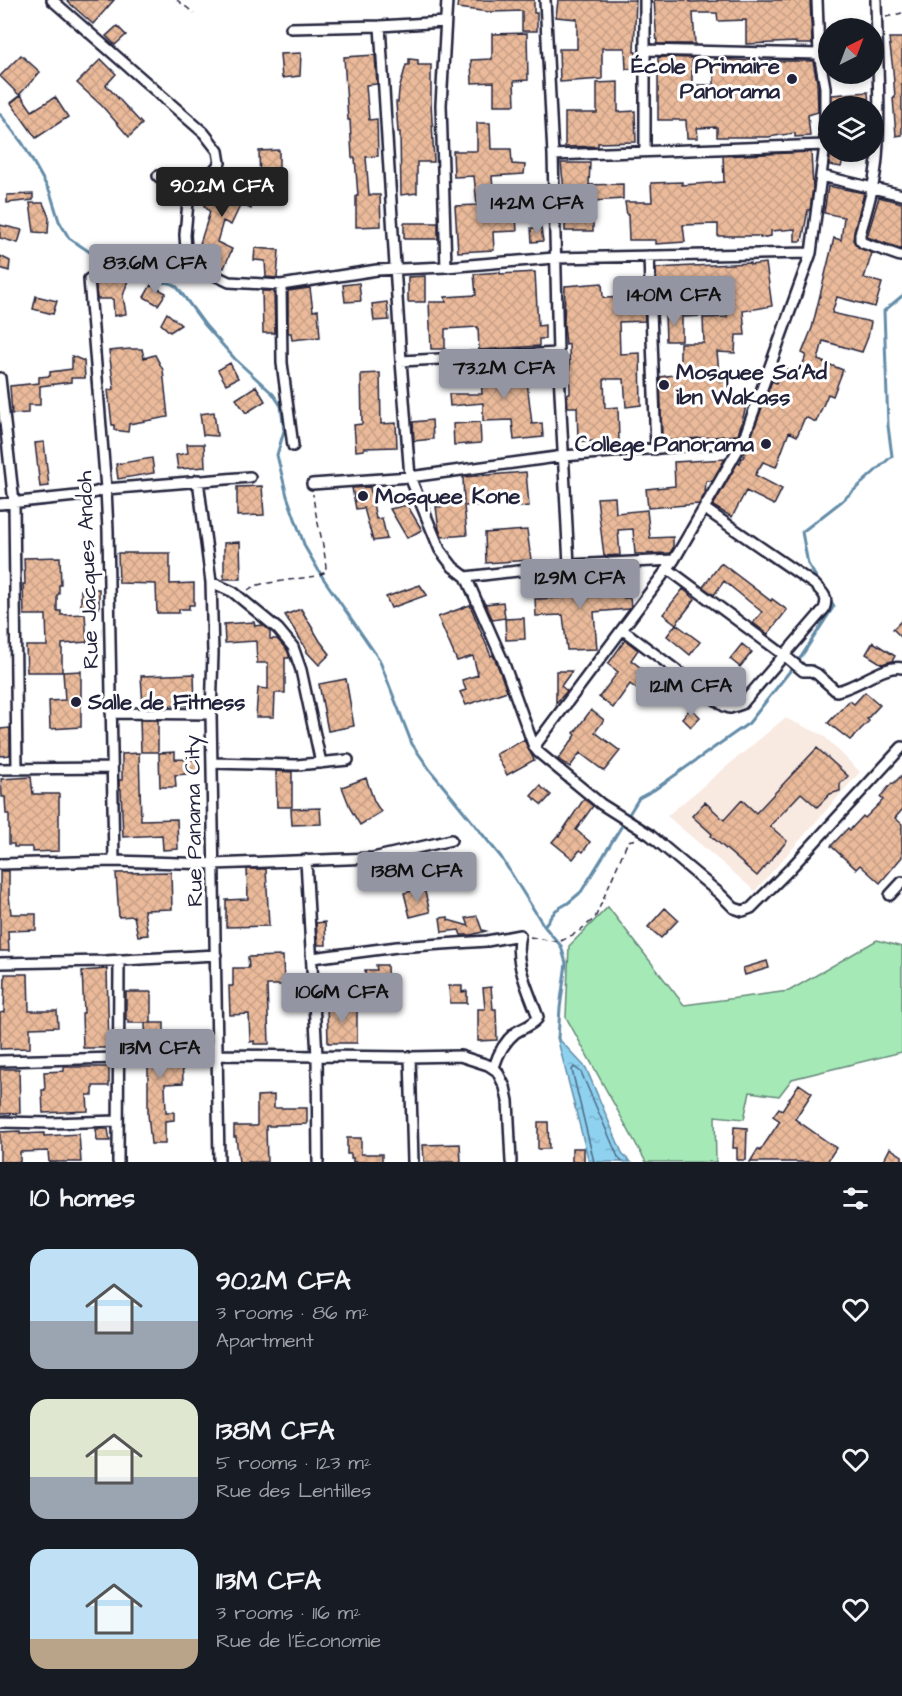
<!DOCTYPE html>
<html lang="en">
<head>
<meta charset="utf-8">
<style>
	:root { --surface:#171b24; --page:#20242c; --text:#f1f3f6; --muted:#9ea1a6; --accent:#9495a2 }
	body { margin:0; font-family:"Architects Daughter",sans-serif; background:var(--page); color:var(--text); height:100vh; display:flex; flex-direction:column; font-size:22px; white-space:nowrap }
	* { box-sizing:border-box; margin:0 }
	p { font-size:20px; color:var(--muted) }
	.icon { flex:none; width:33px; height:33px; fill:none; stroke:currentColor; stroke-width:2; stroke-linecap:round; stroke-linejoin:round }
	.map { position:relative; height:1162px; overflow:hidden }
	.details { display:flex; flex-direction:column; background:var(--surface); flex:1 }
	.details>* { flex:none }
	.needle { width:39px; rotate:42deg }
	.tools { position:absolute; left:818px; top:18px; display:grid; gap:12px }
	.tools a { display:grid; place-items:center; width:66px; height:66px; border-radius:50%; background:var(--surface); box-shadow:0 3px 9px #0003; font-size:30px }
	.price { position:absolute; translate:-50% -51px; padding:0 14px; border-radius:6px; background:var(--accent); color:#111; font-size:20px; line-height:39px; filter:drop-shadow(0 2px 3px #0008) }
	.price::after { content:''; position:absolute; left:50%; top:36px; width:18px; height:14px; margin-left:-9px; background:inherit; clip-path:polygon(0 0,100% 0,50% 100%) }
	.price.active { background:#222; color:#fff }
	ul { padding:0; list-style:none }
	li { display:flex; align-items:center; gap:18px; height:150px; padding:0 30px }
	li span { display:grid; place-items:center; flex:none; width:168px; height:120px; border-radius:18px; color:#555 }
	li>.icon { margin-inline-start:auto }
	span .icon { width:72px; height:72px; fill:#fffc; stroke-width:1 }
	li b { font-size:26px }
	h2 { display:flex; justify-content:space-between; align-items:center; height:72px; padding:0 30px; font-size:26px }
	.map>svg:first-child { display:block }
</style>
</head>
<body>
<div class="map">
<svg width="902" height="1162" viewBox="0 0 902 1162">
	<defs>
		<pattern id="water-ripples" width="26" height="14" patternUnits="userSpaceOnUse" patternTransform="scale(1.5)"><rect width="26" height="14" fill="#8ed2f0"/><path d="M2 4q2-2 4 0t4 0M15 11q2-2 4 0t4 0" fill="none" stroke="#7ab4cf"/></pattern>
		<pattern id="building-cross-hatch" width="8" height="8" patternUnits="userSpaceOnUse" patternTransform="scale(1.5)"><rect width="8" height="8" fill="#eaba9a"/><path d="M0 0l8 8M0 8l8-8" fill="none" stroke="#c8a086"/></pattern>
	</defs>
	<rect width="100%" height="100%" fill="#fff"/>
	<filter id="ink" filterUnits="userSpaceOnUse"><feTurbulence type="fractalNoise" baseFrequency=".0167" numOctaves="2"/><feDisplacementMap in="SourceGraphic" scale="12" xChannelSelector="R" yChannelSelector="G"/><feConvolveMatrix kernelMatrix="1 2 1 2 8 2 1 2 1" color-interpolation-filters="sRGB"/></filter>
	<g filter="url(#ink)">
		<!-- built -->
		<path fill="#f9eae1" d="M785,718L823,735L860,772L755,891L667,816Z"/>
		<!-- green -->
		<path fill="#a5eab6" stroke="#648678" stroke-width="1.5" d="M608,907L684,1005L789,991L877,940L902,947V1052L792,1079L779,1096L750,1092L744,1119L715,1116L716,1162H646L566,1017L569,946Z"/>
		<!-- water -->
		<path fill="url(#water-ripples)" stroke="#638ca8" stroke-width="1.5" d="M557,1037L586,1068L623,1155L631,1162H589Z"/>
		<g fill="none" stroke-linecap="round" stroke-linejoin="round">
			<!-- shore -->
			<path stroke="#4d6883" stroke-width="1.5" d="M594,1162L572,1070L574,1067L581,1072L618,1157L622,1162"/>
			<!-- stream -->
			<path stroke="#638ca8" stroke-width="3" d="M0,114L23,144L50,192L59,221L69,238L106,263L158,282L170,283L177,287L205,325L235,359L273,394L281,406L284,431L277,455L287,496L305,547L323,578L379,659L412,744L430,770L501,857L544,926L561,946L566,963L560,1008L558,1038
				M821,585L808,564L802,532L842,501L892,456L888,426L884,311L902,296
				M544,926L556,910L568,903L581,892L639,798L654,790L749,723L801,657L834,606L829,598"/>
		</g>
		<!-- building -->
		<path fill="url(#building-cross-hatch)" stroke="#22223b" stroke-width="1.5" d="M66,0H114L93,24Z
			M458,0H534V13H537V31H522V11L490,12L457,8Z
			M558,0H636L634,52H636L637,68L626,69L625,48H602V79L560,82L559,49H577V19L556,17Z
			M654,0H690V2L717,1V0H810L812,44H796V42L746,44V20L718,21L717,13H693L695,44H657Z
			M117,26L126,35L115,45L106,36Z
			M527,33L528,80L514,81L515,105H494V82L472,83L471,60L492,59V34Z
			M889,38H902V135L896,136L893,98H895L893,70Z
			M301,53L300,76L282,78L280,54Z
			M21,55L40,72L19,95L0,76Z
			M375,55L377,84L366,85L369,120L377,119L378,156L366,157L369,195H380L381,226L356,227V196H358L355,158H352L350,120H348L344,57Z
			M658,57L692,58V85H714V59L756,61H813L817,82L818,112L808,115L810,136L795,137V133L768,137H717V127L697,128L698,138H687L686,120H658Z
			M101,59L116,74L106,85L142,124L129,137L102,106L77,83Z
			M409,59L418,60V65H431V101L434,162H417V193L401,195L400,132H398L396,102H398L399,90L406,65H409Z
			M618,82V112L635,111L636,142L598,143V146L565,147V113H597V83Z
			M868,92L869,106H832V95Z
			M21,95L32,111L55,97L68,117L36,138L11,103Z
			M477,123H490L491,149H511L512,164L525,165L524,174L492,176L494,203L515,202L517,231L493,232L494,250L458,252L455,206L477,205L474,176L454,177L453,151H477Z
			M279,150V184L260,183L259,151Z
			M811,152L813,188L810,210H808L802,241H795V229L771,231V236L760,238V236H718V224L683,225L685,242L656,244V240H629L628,215H627L625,202H652L651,183L682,182V185L724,182L723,156Z
			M831,152H845L841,167L829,165Z
			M561,163H590L589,185L623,184V199L593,201V231H565V199Z
			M222,176L231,182L256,193L251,209L241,204L231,225L223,221L217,242L232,249L224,268L211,262L212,260L197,253L210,212L204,206Z
			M828,186L864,193L854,232L853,240L859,248L872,253L864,278L882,283L875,307L837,297L832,313L871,322L868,337L862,352L823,341L818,360L843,370L833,396L828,394L816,422L805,417L797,436L789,432L776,467L763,462L755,475L782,489L774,505L746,491L732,517L713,506L738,462L740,463L742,458H743L772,381L776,383L781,367L800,373L806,355L802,353L812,328L834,238L841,240L844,217L824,213Z
			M533,193H543V205H532Z
			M33,194V200L7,203V195Z
			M879,197L902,203V249L867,237Z
			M30,203H43L49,217L48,233L34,232Z
			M404,223H438V239H404Z
			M0,225L22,230L18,243L0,238Z
			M531,228H541L543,241L532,242Z
			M255,248L279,250L277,278L266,277L265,261L254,260Z
			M0,256L10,261L9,271L0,268Z
			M750,263V265L766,263L772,306L743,311L745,335H736L735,353L717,352L720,382L728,381L729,400L749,396L738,435L662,441L660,377L680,374V343H704L703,318L727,317L725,283L701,284L703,316L684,317L682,292L657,294L656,268Z
			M94,268L130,274L123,296L126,314L114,316L113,299H97Z
			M500,272V274L535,272L538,326L545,325V339H539V346L479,350L478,327L445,329V349H431L429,302H446L445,297L476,295L474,274Z
			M425,276V302H408V277Z
			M359,283L361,301L345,302L343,285Z
			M602,283L603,297L605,298L644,296L645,321L619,322L620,354L640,353L641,405L626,407L624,379H604L605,408L618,407L619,442L578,441L577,407H568L567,394H570L569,344L566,345L564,324L565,286Z
			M151,285L166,293L158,305L144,297Z
			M310,288L313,311L318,310L320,337L292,340L291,333H288V291Z
			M262,291H274L275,333H263Z
			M36,296L57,301L53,314L33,309Z
			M387,302L389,320L374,321L372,304Z
			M167,313L181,325L170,332L161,324Z
			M665,314H682V341H666Z
			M130,349H142L144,358L155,355L163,370L168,417L129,424L128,432L114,430V425H112L108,390L114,389L109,351Z
			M72,356L84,361L85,378H71V382L40,386V405H28V413L12,414L10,386L39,383V377L50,376V372L72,369Z
			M230,363L238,378L226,384L218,370Z
			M525,365L532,424L542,423L543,437L514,440L512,420L483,421V403L450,406L449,394H482L481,367Z
			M380,373L381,424L396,423L397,447L364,448V450L356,451L354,425L362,424L361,374Z
			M256,386L265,401L246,413L236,399Z
			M214,412L217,436L203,435L200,414Z
			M432,420L433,439L414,441L413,422Z
			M480,422L481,443L454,445L453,424Z
			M44,442L49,486L40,487L35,443Z
			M187,444H204L205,467L178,469L176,455L188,453Z
			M152,458L154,473L118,479L116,464Z
			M725,459L712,481H706L705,494L699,504L648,508L646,489L675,486L674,462Z
			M526,472L529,506L510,508V504L464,506L467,535L442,537L439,529L436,507L464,504L463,477Z
			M262,486L264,515L237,516V487Z
			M370,487L376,519L382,518L387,539L373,541L364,508L356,509L352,488Z
			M615,497L616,513L647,510L650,538L673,537V548L670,553L635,554L633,529L618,530L620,555L604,556L597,498Z
			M407,505L422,530L407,538L390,509Z
			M527,530L531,560L486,563L485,533Z
			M240,542L241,579H224V543Z
			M118,553H170V584L194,583V605H189V609H179V613H157L156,584L119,583Z
			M60,557L61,585H59V594L57,595V611H61V615L85,614L87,642L62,644V672H27L26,646H47L46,615H24L23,584H25L24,558Z
			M721,563L771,601L772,599L787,610L768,634L753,623L762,612L724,581L714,595L703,587Z
			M591,575L592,597L623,595L624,598H630L631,607L629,609L594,612L597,649L567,650L563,615L536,616L535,599L561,598L560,577Z
			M420,585L427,595L391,608L386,597Z
			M99,589V609H81V590Z
			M683,589L695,599L676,624L663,614Z
			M503,602L505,618L493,620L485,604Z
			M470,605L491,656L493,655L497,664L507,691L466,705L460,692L466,690L462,680L478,675L473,656L457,661L438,617Z
			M301,609L320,641L330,654L319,665L306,651L307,650L285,615Z
			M524,618L525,639L506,640L505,619Z
			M902,620V638L893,629Z
			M254,622L255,626L263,625L270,631V639H277L287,650L289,655V658H285V693H275L274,717H256L258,688L268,689V663H257L256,641L225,643L224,624Z
			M676,624L700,642L690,655L667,636Z
			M625,640L638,650L631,660L665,687L654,702L630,684L613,708L599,697L618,672L608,664Z
			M873,642L895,656L892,661L882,664L866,654Z
			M742,644L752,652L740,667L730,659Z
			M81,671V727L50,729L49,701L65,700L63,672Z
			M556,671H572L561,686L567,691L556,703Z
			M194,674L195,705L143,706L141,676Z
			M346,679L354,726L328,731L319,684Z
			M865,692L880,705L867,719L869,721L850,740L828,723L848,702L850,701L854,704Z
			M691,708L700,717L691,727L682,718Z
			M591,710L604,720L595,732L620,751L604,771L580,753L570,767L558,759L576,735L574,733Z
			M140,720H158V752H141Z
			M10,728V755L0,756V729Z
			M524,740L534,760L507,775L496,754Z
			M817,748L848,776L840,784V791L830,794L817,807L801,793L770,826L787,841L757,876L711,836L712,834L692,816L705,802L724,820L742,800L756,813Z
			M175,752V759L197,760L198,773L175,775L176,787H160L159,753Z
			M139,753L141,820L177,819L178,849L163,850L162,835L123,837L121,789H119V780H122V754Z
			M276,771L292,772V807H277Z
			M902,775V810L895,818L902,824V857L880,883L860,865L856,869L831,846L848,828L850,830L863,816L865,818L883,800L880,797L892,783L893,784Z
			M31,777L33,794H59V851L32,852V847H14V844H9V814H6L5,797H2L1,779Z
			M366,778L374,801L381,812L360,825L351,810L342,787Z
			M540,786L551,795L542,805L531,796Z
			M584,799L593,806L576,830L590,842L583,852L580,850L573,859L552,842L558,835L559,836Z
			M320,808L321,824L292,825L291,809Z
			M247,869H266L269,926L226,927V900L248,899Z
			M0,871H9V895L11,914H36V930L8,931L9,951H0Z
			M171,872L172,909L144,910L148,935L138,936L134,916L119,917L116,873Z
			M424,888L430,912L410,917L404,893Z
			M665,908L678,920L661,938L648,927Z
			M477,916L482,930L486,931L471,935H461L459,930L442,932L440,918L448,917V920L469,926L466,918Z
			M325,922L326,945H318L316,923Z
			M283,956L284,985H267L269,1044H254V1041L250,1042L249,1014L230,1015L229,986H233V968H249L248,957Z
			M767,961L769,968L745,975L743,968Z
			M376,965H387L388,990H366L365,970H377Z
			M107,969L109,1048H83L82,1013H84L82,971Z
			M5,974H28L29,1011H57L58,1027L30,1028V1048L0,1049V1013L4,1012Z
			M449,986H462V992L467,991V1003H450Z
			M491,987L493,1009H496L497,1040L478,1041V1009H485L483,988Z
			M126,992H151V1023H128V1020H126Z
			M327,1005H357V1043H328Z
			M145,1023H164V1053H182L183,1083L165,1084L166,1112H174V1120L165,1121V1144H151L148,1114V1053H146Z
			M64,1067H109V1086H93V1095H87L88,1111L43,1113L42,1090H45L44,1072L64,1071Z
			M0,1069H19L20,1113L0,1114Z
			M799,1084L812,1093L795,1119L836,1148L827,1162H750L758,1149L760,1151L780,1121L773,1116L779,1108L782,1110Z
			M274,1095V1108H307V1124L275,1125V1126H266L267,1162H239L236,1137H234V1126H257V1096Z
			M538,1122H548L549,1149H538Z
			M734,1127L747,1128L746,1160H737V1148H733Z
			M96,1129H108L110,1141H97Z
			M20,1131V1134L44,1133V1136L79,1134L81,1162H49L48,1151L20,1152V1162H0V1132Z
			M347,1138H361V1154H382V1162H353V1158H351V1154H347Z
			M460,1144L461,1162H424L423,1145Z
			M572,1148H584V1162H572Z
			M890,1148L902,1156V1162H883Z"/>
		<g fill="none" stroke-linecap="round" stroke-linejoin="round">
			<defs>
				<path id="street" d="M52,0L204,133L218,151L220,163L188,202
					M545,0L553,155L558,353L569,565L674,560
					M645,0V151
					M876,0C877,52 881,106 877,158C875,184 867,209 860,234V240L863,243L900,256
					M380,26L401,361L410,477L440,550L453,567L466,577
					M291,28L380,26L445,22
					M645,50L819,54
					M553,155L825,145
					M158,176L188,202L185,235L186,249L194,260L210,273L229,282L281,285L377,270L446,267L554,258L811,253
					M822,176L902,195
					M649,256L656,449
					M446,267L441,105L447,0
					M89,279L106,489L108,530L114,861
					M281,285L282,363L293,446
					M401,361L558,353
					M0,378L14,503L17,769
					M198,480L211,582L213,653L211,714L219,1162
					M312,484L410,477L564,456L743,441
					M0,504L86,495L106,489L250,477
					M569,565L466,577L503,661L534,747L538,752L601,804L650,835L720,894L734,908L743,911L751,908L789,870L902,747
					M668,569L784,655L803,671H811L817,674L836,691C857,688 884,664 902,668
					M211,582L233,592L278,629L293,647L301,670L321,763
					M623,630L724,706L730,708L742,704L824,609C829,597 823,593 814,584L705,509
					M111,713L211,714
					M534,747L674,560L743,441L811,253L825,145V87L819,54L817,0
					M212,763L297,765L348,760
					M0,769L112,768
					M306,860L317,1056L318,1162
					M0,864L114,861L213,864L373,858L451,840
					M890,895L902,882
					M312,958L397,947L487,941L520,935C513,961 529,992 538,1017L537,1019C531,1026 522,1028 515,1033C504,1042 498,1054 494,1067
					M0,963L105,961L216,955
					M217,1055L410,1057L460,1056L488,1065L497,1071L505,1087L508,1101L511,1162
					M410,1057L413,1162
					M0,1061L118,1058
					M0,1122L51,1123L117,1121
					M118,1162L119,960"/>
			</defs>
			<!-- street casing -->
			<use href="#street" stroke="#22223b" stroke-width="14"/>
			<!-- path -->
			<path stroke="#22223b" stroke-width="1.5" stroke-dasharray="6 4.5" stroke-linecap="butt" d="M177,0L194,13
				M886,17L902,13
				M248,590L254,586L262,584L316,576L326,572C326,546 315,520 313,494
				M530,937L559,942L578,932L595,918L628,841L637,839"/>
			<!-- street -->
			<use href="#street" stroke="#fff" stroke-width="9"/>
		</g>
	</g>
	<!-- markers -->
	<g fill="#22223b" stroke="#fff" stroke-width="2">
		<circle cx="792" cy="79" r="6"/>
		<circle cx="664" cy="385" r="6"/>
		<circle cx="766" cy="444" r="6"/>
		<circle cx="363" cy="496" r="6"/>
		<circle cx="76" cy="702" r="6"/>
	</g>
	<g text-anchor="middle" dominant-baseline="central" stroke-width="6" stroke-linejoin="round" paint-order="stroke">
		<!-- poi labels -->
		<g font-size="22" font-weight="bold" fill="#22223b" stroke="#fff" text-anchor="start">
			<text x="780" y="66" text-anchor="end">École Primaire<tspan x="780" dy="25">Panorama</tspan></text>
			<text x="676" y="372">Mosquee Sa'Ad<tspan x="676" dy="25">ibn Wakass</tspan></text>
			<text x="754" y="444" text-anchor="end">College Panorama</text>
			<text x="375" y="496">Mosquee Kone</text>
			<text x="88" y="702">Salle de Fitness</text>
		</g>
		<!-- street labels -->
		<g font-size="22" fill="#22223b" stroke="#fff">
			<text transform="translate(88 570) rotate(-92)">Rue Jacques Andoh</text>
			<text transform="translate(194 821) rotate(-91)">Rue Panama City</text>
		</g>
	</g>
</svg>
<div class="tools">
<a><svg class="needle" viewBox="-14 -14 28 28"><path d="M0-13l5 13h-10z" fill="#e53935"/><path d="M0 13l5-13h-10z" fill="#9ea1a6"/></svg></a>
<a><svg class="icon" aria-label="layers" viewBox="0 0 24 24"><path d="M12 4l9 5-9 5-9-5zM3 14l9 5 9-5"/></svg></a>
</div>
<b class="price active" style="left:222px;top:218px">90.2M CFA</b>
<b class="price" style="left:537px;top:235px">142M CFA</b>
<b class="price" style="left:155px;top:295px">83.6M CFA</b>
<b class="price" style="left:674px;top:327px">140M CFA</b>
<b class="price" style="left:504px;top:400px">73.2M CFA</b>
<b class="price" style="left:580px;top:610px">129M CFA</b>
<b class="price" style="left:691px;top:718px">121M CFA</b>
<b class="price" style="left:417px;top:903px">138M CFA</b>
<b class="price" style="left:342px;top:1024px">106M CFA</b>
<b class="price" style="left:160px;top:1080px">113M CFA</b>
</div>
<section class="details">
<h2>10 homes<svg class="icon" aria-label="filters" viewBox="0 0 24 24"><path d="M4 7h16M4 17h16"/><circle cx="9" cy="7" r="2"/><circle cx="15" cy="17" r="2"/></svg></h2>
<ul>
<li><span style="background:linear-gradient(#bfe0f5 60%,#9aa5b1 0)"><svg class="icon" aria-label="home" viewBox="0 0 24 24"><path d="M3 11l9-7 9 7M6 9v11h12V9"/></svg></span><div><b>90.2M CFA</b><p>3 rooms · 86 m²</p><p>Apartment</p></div><svg class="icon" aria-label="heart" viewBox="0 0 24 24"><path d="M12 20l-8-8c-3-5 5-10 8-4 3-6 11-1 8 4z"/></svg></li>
<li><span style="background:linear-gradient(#dfe7d0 65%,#9aa5b1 0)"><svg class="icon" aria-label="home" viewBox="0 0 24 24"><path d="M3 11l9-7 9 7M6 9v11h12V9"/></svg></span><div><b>138M CFA</b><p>5 rooms · 123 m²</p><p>Rue des Lentilles</p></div><svg class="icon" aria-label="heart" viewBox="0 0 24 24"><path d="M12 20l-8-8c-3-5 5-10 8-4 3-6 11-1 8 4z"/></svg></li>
<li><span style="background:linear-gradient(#bfe0f5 75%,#b9a48a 0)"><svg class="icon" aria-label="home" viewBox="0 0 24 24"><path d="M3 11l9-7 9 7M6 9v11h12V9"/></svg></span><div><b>113M CFA</b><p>3 rooms · 116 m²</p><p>Rue de l'Économie</p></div><svg class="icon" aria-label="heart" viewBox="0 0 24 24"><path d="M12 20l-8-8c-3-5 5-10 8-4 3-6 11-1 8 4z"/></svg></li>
</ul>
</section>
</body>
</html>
